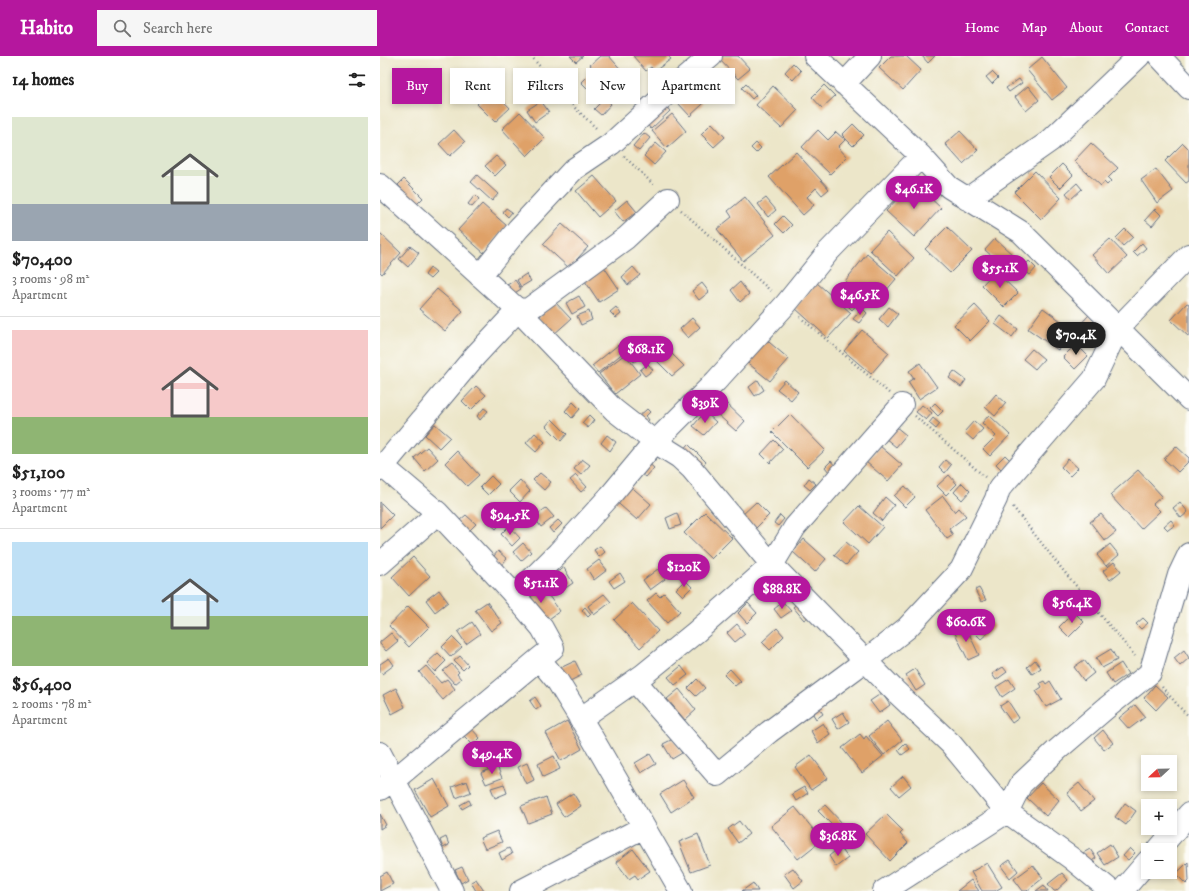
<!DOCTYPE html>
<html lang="en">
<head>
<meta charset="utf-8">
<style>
	:root { --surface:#fff; --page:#f6f6f6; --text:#222; --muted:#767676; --line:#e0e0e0; --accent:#b5179e }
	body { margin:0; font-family:"IM FELL DW Pica",serif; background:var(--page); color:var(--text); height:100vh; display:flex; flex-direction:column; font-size:15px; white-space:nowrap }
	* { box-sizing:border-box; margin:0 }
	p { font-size:13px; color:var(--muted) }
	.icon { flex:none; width:22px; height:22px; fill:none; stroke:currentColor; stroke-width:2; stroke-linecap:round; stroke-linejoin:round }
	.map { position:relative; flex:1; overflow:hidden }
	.drawer { display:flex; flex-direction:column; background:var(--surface); width:380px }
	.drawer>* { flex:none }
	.guide { position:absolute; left:12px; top:12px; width:380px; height:36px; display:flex; gap:8px }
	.needle { width:26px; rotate:248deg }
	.controls { position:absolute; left:761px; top:699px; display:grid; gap:8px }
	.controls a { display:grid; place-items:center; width:36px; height:36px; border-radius:0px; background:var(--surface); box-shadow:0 2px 6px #0003; font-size:20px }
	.price { position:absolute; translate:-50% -34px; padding:0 9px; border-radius:14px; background:var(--accent); color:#fff; font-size:13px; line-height:26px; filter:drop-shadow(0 1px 2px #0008) }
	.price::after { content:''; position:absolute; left:50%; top:24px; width:12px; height:9px; margin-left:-6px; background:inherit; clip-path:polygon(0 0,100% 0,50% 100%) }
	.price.active { background:#222; color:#fff }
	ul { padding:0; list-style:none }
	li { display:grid; align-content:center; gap:8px; height:212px; padding:0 12px }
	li+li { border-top:1px solid var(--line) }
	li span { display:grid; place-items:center; height:124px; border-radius:0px; color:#555 }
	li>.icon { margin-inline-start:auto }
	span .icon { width:72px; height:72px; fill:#fffc; stroke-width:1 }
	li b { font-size:17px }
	h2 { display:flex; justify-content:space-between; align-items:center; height:48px; padding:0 12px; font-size:17px }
	.pill { padding:0 14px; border-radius:0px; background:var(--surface); box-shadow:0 2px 6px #0003; font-size:14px; line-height:36px }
	.pill.active { background:var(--accent); color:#fff }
	header { display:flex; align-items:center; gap:24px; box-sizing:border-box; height:56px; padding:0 20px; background:var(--accent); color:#fff }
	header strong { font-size:19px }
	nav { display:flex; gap:22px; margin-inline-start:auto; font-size:14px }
	.search { width:280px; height:36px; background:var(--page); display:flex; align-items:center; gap:10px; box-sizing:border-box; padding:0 14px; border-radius:0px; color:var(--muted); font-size:15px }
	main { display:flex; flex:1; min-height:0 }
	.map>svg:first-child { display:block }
</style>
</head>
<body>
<header>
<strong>Habito</strong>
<div class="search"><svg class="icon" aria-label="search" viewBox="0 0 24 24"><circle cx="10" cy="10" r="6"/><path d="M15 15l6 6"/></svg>Search here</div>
<nav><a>Home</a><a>Map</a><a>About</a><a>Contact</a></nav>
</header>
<main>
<section class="drawer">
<h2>14 homes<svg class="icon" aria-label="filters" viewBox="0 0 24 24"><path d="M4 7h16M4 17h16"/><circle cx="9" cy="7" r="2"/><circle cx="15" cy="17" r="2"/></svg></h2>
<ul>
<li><span style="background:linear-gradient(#dfe7d0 70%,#9aa5b1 0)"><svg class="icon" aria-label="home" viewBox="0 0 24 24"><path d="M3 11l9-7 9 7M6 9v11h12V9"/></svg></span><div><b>$70,400</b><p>3 rooms · 98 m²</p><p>Apartment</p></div></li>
<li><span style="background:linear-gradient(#f6c9c9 70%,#8fb573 0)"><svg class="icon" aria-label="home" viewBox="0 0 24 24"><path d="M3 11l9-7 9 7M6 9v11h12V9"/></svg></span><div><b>$51,100</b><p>3 rooms · 77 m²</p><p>Apartment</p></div></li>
<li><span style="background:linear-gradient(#bfe0f5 60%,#8fb573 0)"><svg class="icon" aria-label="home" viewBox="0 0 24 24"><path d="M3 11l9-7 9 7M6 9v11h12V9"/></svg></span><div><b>$56,400</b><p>2 rooms · 78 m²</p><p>Apartment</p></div></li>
</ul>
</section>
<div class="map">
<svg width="809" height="835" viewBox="0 0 809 835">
	<rect width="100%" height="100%" fill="#fdfcf7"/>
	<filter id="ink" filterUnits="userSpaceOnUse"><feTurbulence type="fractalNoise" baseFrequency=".025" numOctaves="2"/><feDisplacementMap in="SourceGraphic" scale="8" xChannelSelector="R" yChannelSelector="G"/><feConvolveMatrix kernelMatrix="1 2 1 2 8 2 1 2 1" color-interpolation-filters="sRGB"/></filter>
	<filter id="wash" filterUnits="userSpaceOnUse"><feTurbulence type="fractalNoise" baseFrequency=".012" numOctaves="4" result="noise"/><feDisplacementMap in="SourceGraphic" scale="16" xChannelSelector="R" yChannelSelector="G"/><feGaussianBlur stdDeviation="0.9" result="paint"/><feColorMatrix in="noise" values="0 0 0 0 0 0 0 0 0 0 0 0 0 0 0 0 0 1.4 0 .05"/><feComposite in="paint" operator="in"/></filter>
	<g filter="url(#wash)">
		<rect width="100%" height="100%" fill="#ece6c9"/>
		<g id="blocks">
			<!-- building -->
			<path fill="#dfa168" d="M190,0H203L196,6Z
				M220,0H229L243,16L228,29L210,9Z
				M253,0H288L291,3L275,15L271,11L266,15Z
				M340,0H358L370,13L358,23L338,2Z
				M511,0H526L541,14L523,34L499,12Z
				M542,0H555L548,7Z
				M662,1L687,32L672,44L647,14Z
				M413,7L421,15L413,24L405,16Z
				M211,16L219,23L209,34L201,26Z
				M612,16L618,22L612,28L606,21Z
				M639,23L642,27L629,36L626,32Z
				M366,28L376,39L372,43L362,32Z
				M444,29L455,40L442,52L432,41Z
				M393,30L418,54L401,72L376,49Z
				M648,30L659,44L646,55L635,41Z
				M112,33L130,52L115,66L97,48Z
				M309,33L323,48L310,60L298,47L302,43L298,39L302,35L304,38Z
				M225,42L231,48L221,59L214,53Z
				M161,45L169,56L155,66L147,54Z
				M284,48L290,55L271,73L264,65Z
				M140,56L165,82L147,100L122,73Z
				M292,58L306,75L287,92L272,75Z
				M332,67L345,81L334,91L321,78Z
				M473,68L484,79L473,90L462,79Z
				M74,74L85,86L70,100L59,88Z
				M438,74L448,84L456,76L465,84L458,91L467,101L450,118L422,91Z
				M580,75L598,94L583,108L565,88Z
				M264,77L270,82L259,95L253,90Z
				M276,87L286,96L274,109L264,100Z
				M376,87L381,92L376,97L371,92Z
				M711,87L738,112L728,122L731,125L727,129L724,126L721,130L694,105Z
				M803,87L809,93V125L806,127L785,105Z
				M416,96L449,133L442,139L436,132L427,141L434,149L423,159L389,121Z
				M116,100L126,109L115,120L105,110Z
				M682,108L693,119L680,132L669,121Z
				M776,113L793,135L777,147L761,124Z
				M655,115L681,142L661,163L634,136Z
				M97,119L118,138L112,145L91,126Z
				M214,120L236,145L218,161L196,135Z
				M24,123L43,142L37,148L18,129Z
				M533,126L561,152L534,181L506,155Z
				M697,127L702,133L691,143L686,137Z
				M95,139L99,143L92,151L88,148Z
				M365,141L395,179L363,205L337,173L352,161L348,155Z
				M386,142L396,154L388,161L378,148Z
				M247,144L257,156L243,166L234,155Z
				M102,148L127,170L104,197L78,174Z
				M126,152L132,156L128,161L123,156Z
				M775,153L781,159L772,170L765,164Z
				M403,160L412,169L404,177L395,168Z
				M182,168L208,191L189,212L163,188Z
				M567,171L592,195L570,217L545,193Z
				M745,173L753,181L743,190L736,182Z
				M507,176L534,202L518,220L490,194Z
				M0,177L21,197L2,218L0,216Z
				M615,183L632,198L622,209L605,194Z
				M730,183L747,201L729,218L712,199Z
				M762,187L766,192L757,200L753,196Z
				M30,190L39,197L28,211L19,203Z
				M487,198L516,223L494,249L465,225Z
				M649,205L656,212L650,219L642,212Z
				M222,208L239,233L219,246L203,222Z
				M253,211L260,219L248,229L242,221Z
				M50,212L56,217L50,223L45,219Z
				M615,215L638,237L624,251L602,229Z
				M146,218L151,225L141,231L137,224Z
				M135,224L141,233L130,240L124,231Z
				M360,226L369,238L360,246L351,234Z
				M322,227L329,236L319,244L312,235Z
				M437,227L471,257L448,282L415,252Z
				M57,233L83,255L65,275L39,253Z
				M473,238L480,245L472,254L465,247Z
				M199,240L205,251L192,258L186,247Z
				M175,246L191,263L173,279L158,262Z
				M807,247L809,248V281L791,264Z
				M595,249L610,265L590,285L574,269Z
				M236,251L241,258L236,262L230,256Z
				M509,251L518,258L508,271L499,263Z
				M482,252L487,257L479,267L473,263Z
				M663,252L692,273L678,294L648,273Z
				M209,255L212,264L201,269L197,260Z
				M709,259L718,268L705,282L696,273Z
				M621,260L638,273L632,281L615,268Z
				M312,262L320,271L308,282L300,273Z
				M482,274L509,297L491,318L464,295Z
				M383,281L409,303L390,325L364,304Z
				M281,287L304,310L292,320L270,298Z
				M696,288L708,300L695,313L683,301Z
				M238,289L244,296L218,317L212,310Z
				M257,291L264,298L254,306L248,299Z
				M652,293L664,303L655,313L643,303Z
				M245,298L260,318L235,338L219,318Z
				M540,307L557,331L539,343L528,326L534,322L529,315Z
				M268,308L273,314L265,320L260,314Z
				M574,315L586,324L581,331L569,322Z
				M378,324L384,334L375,340L369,331Z
				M405,324L418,336L411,344L397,333Z
				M96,330L106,339L91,354L82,345Z
				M616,338L626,347L615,360L605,351Z
				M193,346L200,353L192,362L185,355Z
				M346,347L365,365L356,375L336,357Z
				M555,347L563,355L558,360L550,352Z
				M542,349L552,357L546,364L536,356Z
				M104,352L108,355L100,364L97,360Z
				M267,353L270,356L266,360L269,364L262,370L256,363Z
				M325,356L336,366L324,379L313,370Z
				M410,358L445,394L427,411L392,376Z
				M209,359L214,364L208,372L202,367Z
				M609,359L630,379L610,400L603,393L616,380L602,367Z
				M553,362L560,368L556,373L549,367Z
				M172,363L187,378L181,385L166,370Z
				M594,365L603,373L593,384L584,376Z
				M55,368L70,381L59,392L45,379Z
				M515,370L526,379L516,391L505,382Z
				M155,377L165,386L156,396L146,387Z
				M227,379L236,386L230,395L221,387Z
				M394,384L403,393L390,407L381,398Z
				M308,388L326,406L319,414L301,396Z
				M500,390L522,409L508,425L486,406Z
				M796,390L809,402V405L798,416L784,403Z
				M47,391L58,403L45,415L34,402Z
				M77,395L99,419L87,430L65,407Z
				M625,399L632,406L623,415L616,408Z
				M202,403L210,409L201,419L194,413Z
				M688,403L698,412L690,420L681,411Z
				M565,404L571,409L565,417L559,411Z
				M266,405L274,412L266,421L258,414Z
				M451,405L455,410L449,416L445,411Z
				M758,414L782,440L773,448L780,455L761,473L730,439Z
				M160,417L171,426L164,434L153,424Z
				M196,419L207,431L201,436L190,424Z
				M569,419L577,428L566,439L557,430Z
				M111,420L119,428L108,439L100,431Z
				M429,422L436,428L430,434L424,429Z
				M140,424L150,435L140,446L129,435Z
				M246,426L271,448L257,464L232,442Z
				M582,427L590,435L582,444L574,436Z
				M525,430L535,441L525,451L514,440Z
				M563,440L575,456L579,452L586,460L569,473L573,479L567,483L545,454Z
				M505,441L514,449L502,465L493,457Z
				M0,446L13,459L0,472Z
				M376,446L389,459L374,474L361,460Z
				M800,446L808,456L801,462L793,452Z
				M479,450L503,471L488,488L464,466Z
				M166,452L174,461L161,471L154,461Z
				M112,455L123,465L116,473L105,463Z
				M325,456L352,482L331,503L304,477Z
				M297,457L301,469L290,473L286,462Z
				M721,458L736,476L725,485L710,466Z
				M86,459L96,468L83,481L73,470Z
				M400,459L404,463L398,470L394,467Z
				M178,464L182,468L173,477L169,472Z
				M791,464L795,469L788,474L784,470Z
				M129,470L140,482L132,490L121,478Z
				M424,483L446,503L435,516L413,496Z
				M466,486L478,496L466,509L454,499Z
				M143,487L151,496L141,505L133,496Z
				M730,488L739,499L726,510L717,499Z
				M220,490L225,496L219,501L214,494Z
				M118,495L127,503L116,515L108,507Z
				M33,501L50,520L29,540L12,521Z
				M219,504L227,514L214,524L207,513Z
				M734,506L741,515L730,524L723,515Z
				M184,512L193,527L184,533L175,517Z
				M278,513L285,523L270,534L263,524Z
				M240,517L245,525L234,532L229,525Z
				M305,524L312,531L303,540L296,533Z
				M160,528L180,555L162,568L142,541Z
				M599,532L606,544L601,546L595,534Z
				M59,534L68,546L55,556L46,544Z
				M276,537L280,541L284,537L300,555L287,567L267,545Z
				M224,538L231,546L214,559L208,550Z
				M421,544L432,558L424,564L413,551Z
				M107,546L122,567L111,575L95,554Z
				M403,546L411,555L401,562L394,553Z
				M252,547L278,575L260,592L234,564Z
				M368,547L377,557L367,567L358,557Z
				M28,550L49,571L29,591L9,570Z
				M205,551L211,558L208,561L202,554Z
				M578,554L583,562L572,569L567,560Z
				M694,556L704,566L689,581L679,571Z
				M600,557L608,565L596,576L588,567Z
				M763,562L768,567L761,573L756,568Z
				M92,566L100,578L86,588L78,576Z
				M610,566L615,571L601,583L597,579Z
				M357,568L365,578L355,586L347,577Z
				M585,569L599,599L588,604L574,575Z
				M397,572L404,580L390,594L382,586Z
				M11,577L18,585L6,595L0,588V586Z
				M72,581L82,591L71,601L62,591Z
				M731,593L737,604L722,612L716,602Z
				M804,594L809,602L800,610L794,602Z
				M58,597L66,605L55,616L47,607Z
				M80,600L88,609L83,614L74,605Z
				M9,602L14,609L2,618L0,615V608Z
				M655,604L661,612L652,618L647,611Z
				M704,604L714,617L704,625L694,611Z
				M195,605L202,619L186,627L180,612Z
				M741,607L748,618L733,628L726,617Z
				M72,608L79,616L77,618L81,623L75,628L63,615Z
				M46,610L61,627L67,623L75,633L63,644L39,616Z
				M301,610L308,619L295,629L288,621Z
				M623,611L627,616L616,624L612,618Z
				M350,613L361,625L355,630L344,619Z
				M535,613L545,629L536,635L526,619Z
				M317,623L325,632L316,640L308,632Z
				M629,623L635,632L622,641L616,631Z
				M664,625L666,628L670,625L681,643L666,651L656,635L662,631L660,627Z
				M775,629L788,641L776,654L764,642Z
				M16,632L25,651L12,658L3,639Z
				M299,633L316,654L305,664L287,643Z
				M502,637L510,649L499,657L490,645Z
				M155,641L161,650L156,654L150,645Z
				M628,645L639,662L632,667L620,650Z
				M755,649L765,661L749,673L739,662Z
				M438,650L443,658L436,663L431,655Z
				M463,656L469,666L458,673L452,663Z
				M187,665L202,693L181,705L166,677Z
				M507,665L522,684L504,699L489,680Z
				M443,667L450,678L438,687L431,675Z
				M92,673L100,682L93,689L84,680Z
				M723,674L733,687L724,694L714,682Z
				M480,678L484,683L486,680L503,700L482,717L462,692Z
				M293,683L302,697L292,703L283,688Z
				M525,687L530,693L522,699L518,694Z
				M270,698L276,708L261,717L255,707Z
				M431,699L448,722L431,734L415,711Z
				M174,700L180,713L163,721L158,708Z
				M147,707L154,724L146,728L138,711Z
				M117,710L122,722L106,728L101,717Z
				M523,720L531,730L519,740L511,731Z
				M54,723L69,750L50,761L35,734Z
				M303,724L314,741L291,756L280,738Z
				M87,725L91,736L76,742L72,731Z
				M661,727L679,744L666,760L647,742Z
				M699,727L714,745L701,755L687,737Z
				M124,728L127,737L115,742L111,732Z
				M424,731L428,737L416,745L412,738Z
				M193,737L201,750L184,761L176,748Z
				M166,741L172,758L148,767L141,750Z
				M89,744L91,748L82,753L80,749Z
				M745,747L756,755L746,769L735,761Z
				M445,749L464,769L458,775L438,755Z
				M415,751L442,784L418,803L391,770Z
				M0,758L6,769L0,773Z
				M506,758L523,775L520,778L528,787L510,805L485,778Z
				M359,765L369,778L358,787L348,773Z
				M117,775L122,786L105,793L100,782Z
				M318,778L330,809L311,816L299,786Z
				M66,781L69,789L63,792L60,784Z
				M730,788L738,801L725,809L717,797Z
				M460,791L468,802L456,811L449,800Z
				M129,792L132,798L122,804L119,797Z
				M750,792L755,797L748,804L743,800Z
				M253,793L270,815L258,823L255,819L249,823L236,806Z
				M710,793L716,802L709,807L703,797Z
				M630,804L638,815L630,822L621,810Z
				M808,806L809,825L806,828L796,818Z
				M607,807L622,831L615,835H602L591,816Z
				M653,809L663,822L647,835H643L634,823Z
				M82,811L88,823L81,827L75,814Z
				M413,812L423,825L414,832L404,818Z
				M7,816L13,828L0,835V820Z
				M682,817L688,824L676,835H674L668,828Z
				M96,823L104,835H96L91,826Z
				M591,824L599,835H577Z
				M373,827L378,835H362Z
				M664,829L668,835H656Z"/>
		</g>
	</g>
	<g filter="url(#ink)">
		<use href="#blocks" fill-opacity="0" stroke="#646f83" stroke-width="1"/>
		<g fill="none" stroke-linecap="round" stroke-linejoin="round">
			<defs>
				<path id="minor" d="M435,0L541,100L569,131L641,176L809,343
					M779,0L809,32
					M464,28L490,0
					M0,129L138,254L234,354L275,386L299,401L312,413L392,509L515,635L571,688L627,756L691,802L731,835
					M587,143L670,85L759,0
					M100,220L138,173L194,113L231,88L284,40L331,0
					M0,408L58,457L130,534L162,572L173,592L159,603L178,626L210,678L301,835
					M0,414L95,300L138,254L149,253L246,182L288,143
					M0,508L58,457
					M135,540L178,497L230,440L275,386L336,325L406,248L448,196L541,100
					M255,625L337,719L389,676L485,605L527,572L581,514L616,443L619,433L714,323L738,272L809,199
					M200,663L263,619L316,576L392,509L415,471L522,349
					M0,697L72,835
					M0,733L14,724L159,603
					M778,794L809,758
					M141,835L264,771
					M504,835L627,756L641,728L676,695L725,653L770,617L799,519L809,498
					M742,835L768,805"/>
			</defs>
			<!-- minor casing -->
			<use href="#minor" stroke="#646f83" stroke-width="24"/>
			<!-- path -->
			<path stroke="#646f83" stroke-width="2.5" stroke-dasharray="1 3" stroke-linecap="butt" d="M151,0L195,52L218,74
				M244,100L275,130
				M301,154L392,236
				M420,261L509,337
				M535,360L605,421
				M633,451L682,513L755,600
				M782,631L803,655L809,660"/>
			<!-- minor -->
			<use href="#minor" stroke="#fff" stroke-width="22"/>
		</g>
	</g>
</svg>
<div class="controls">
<a><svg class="needle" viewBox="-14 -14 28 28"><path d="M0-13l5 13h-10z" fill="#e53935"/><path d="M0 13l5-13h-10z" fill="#767676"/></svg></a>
<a>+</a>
<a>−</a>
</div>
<b class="price" style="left:534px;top:154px">$46.1K</b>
<b class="price" style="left:620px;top:233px">$55.1K</b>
<b class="price" style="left:480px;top:260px">$46.5K</b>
<b class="price active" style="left:696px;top:300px">$70.4K</b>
<b class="price" style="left:266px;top:314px">$68.1K</b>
<b class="price" style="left:325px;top:368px">$39K</b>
<b class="price" style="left:130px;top:480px">$94.5K</b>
<b class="price" style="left:304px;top:532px">$120K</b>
<b class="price" style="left:161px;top:548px">$51.1K</b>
<b class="price" style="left:402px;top:554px">$88.8K</b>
<b class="price" style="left:692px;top:568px">$56.4K</b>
<b class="price" style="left:586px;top:587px">$60.6K</b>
<b class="price" style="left:112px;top:719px">$49.4K</b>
<b class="price" style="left:458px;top:801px">$36.8K</b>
<div class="guide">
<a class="pill active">Buy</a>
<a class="pill">Rent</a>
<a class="pill">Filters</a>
<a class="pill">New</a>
<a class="pill">Apartment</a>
</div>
</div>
</main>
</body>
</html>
